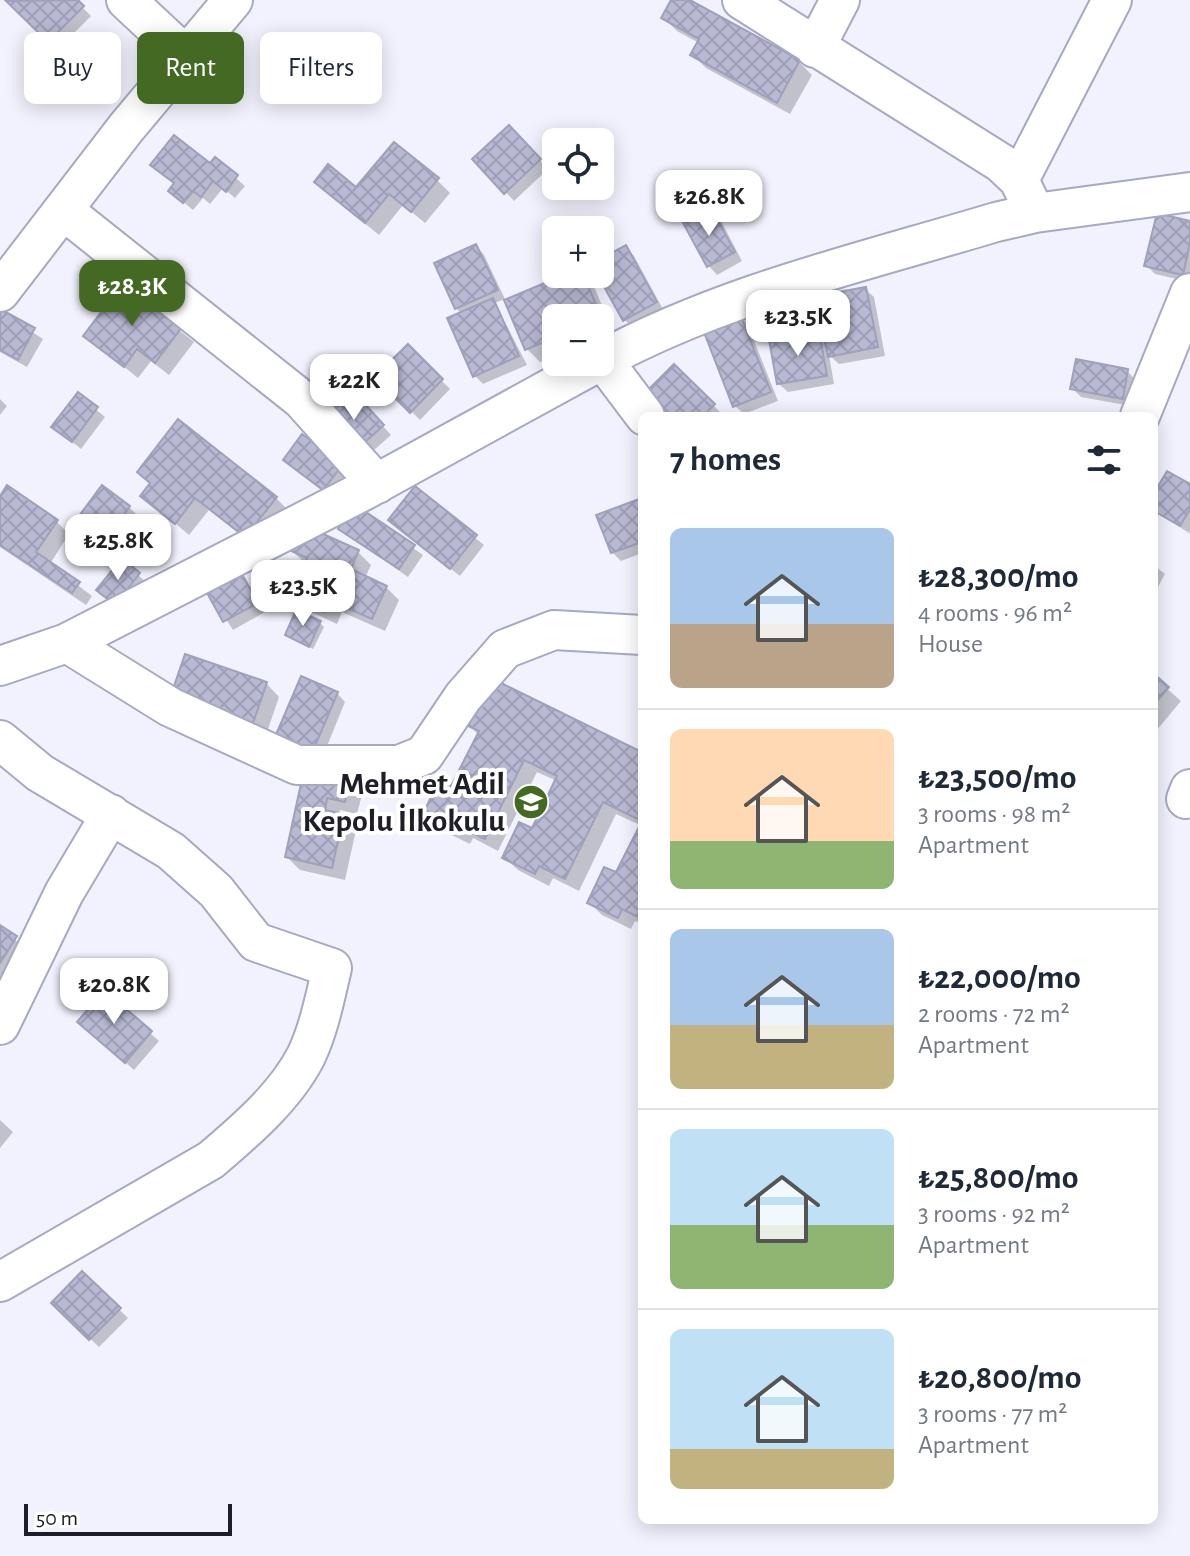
<!DOCTYPE html>
<html lang="en">
<head>
<meta charset="utf-8">
<style>
	:root { --surface:#fff; --page:#f2f2f3; --text:#1f2937; --muted:#747a83; --line:#e0e1e3; --accent:#446923 }
	body { margin:0; font-family:"Alegreya Sans",sans-serif; background:var(--page); color:var(--text); height:100vh; display:flex; flex-direction:column; font-size:30px; white-space:nowrap }
	* { box-sizing:border-box; margin:0 }
	p { font-size:26px; color:var(--muted) }
	.icon { flex:none; width:44px; height:44px; fill:none; stroke:currentColor; stroke-width:2; stroke-linecap:round; stroke-linejoin:round }
	.map { position:relative; flex:1; overflow:hidden }
	.details { position:absolute; left:638px; top:412px; width:520px; height:1112px; display:flex; flex-direction:column; background:var(--surface); border-radius:12px; box-shadow:0 4px 20px #0003 }
	.details>* { flex:none }
	.hud { position:absolute; left:24px; top:32px; width:494px; height:72px; display:flex; gap:16px }
	.controls { position:absolute; left:542px; top:128px; display:grid; gap:16px }
	.controls a { display:grid; place-items:center; width:72px; height:72px; border-radius:12px; background:var(--surface); box-shadow:0 4px 20px #0003; font-size:40px }
	.scale { position:absolute; left:24px; bottom:20px; width:208px; box-sizing:border-box; padding-left:8px; border:4px solid #1e1e28; border-top:0; font-size:22px; line-height:28px; white-space:nowrap; color:#1e1e28; -webkit-text-stroke:6px #fff; paint-order:stroke }
	.price { position:absolute; translate:-50% -68px; padding:0 18px; border-radius:16px; background:#fff; color:#222; font-size:26px; line-height:52px; filter:drop-shadow(0 2px 4px #0008) }
	.price::after { content:''; position:absolute; left:50%; top:48px; width:24px; height:18px; margin-left:-12px; background:inherit; clip-path:polygon(0 0,100% 0,50% 100%) }
	.price.current { background:var(--accent); color:#fff }
	ul { padding:0; list-style:none }
	li { display:flex; align-items:center; gap:24px; height:200px; padding:0 32px }
	li+li { border-top:2px solid var(--line) }
	li span { display:grid; place-items:center; flex:none; width:224px; height:160px; border-radius:12px; color:#555 }
	li>.icon { margin-inline-start:auto }
	span .icon { width:96px; height:96px; fill:#fffc; stroke-width:1 }
	li b { font-size:34px }
	h2 { display:flex; justify-content:space-between; align-items:center; height:96px; padding:0 32px; font-size:34px }
	.chip { padding:0 28px; border-radius:12px; background:var(--surface); box-shadow:0 4px 20px #0003; font-size:28px; line-height:72px }
	.chip.current { background:var(--accent); color:#fff }
	.map>svg:first-child { display:block }
</style>
</head>
<body>
<div class="map">
<svg width="1190" height="1556" viewBox="0 0 1190 1556">
	<defs>
		<pattern id="building-cross-hatch" width="8" height="8" patternUnits="userSpaceOnUse" patternTransform="scale(2)"><rect width="8" height="8" fill="#b8bad4"/><path d="M0 0l8 8M0 8l8-8" fill="none" stroke="#9e9fb6"/></pattern>
	</defs>
	<rect width="100%" height="100%" fill="#f1f2fd"/>
	<!-- shadow -->
	<path fill="#0003" d="M10,0H75L91,16L58,49Z
		M673,0H686L799,62L812,75L790,114L706,68L692,54L699,43L677,31L664,18Z
		M509,128L548,169L514,201L475,159Z
		M215,160L245,186L235,198L223,188L210,204L203,198L193,210L170,191L175,184L152,165L210,166Z
		M437,180L450,193L425,223L403,205L379,235L330,195Z
		M711,211L720,219L742,261L717,275L709,266Z
		M1190,223V282L1155,274L1147,266Z
		M476,246L484,255L505,299L495,303L527,365L483,384L475,376L462,314L456,308Z
		M626,247L634,256L664,311L633,328L624,319Z
		M572,274H584L593,284L613,332L600,337V318H556V355L540,362L527,349Z
		M123,286L194,342L169,375L151,361L138,378L86,336Z
		M865,289L874,297L885,356L839,364L829,355L834,384L788,392L779,384L818,333L827,342Z
		M0,311L43,339L27,367L0,352Z
		M739,315L747,323L778,401L744,414L735,406Z
		M408,347L450,389L420,420L377,377Z
		M674,366L722,414L720,416H670Z
		M1127,371L1136,380L1131,406L1081,397L1072,388Z
		M78,395L105,417L81,449L54,427Z
		M0,399L7,406L0,415Z
		M362,403L391,435L364,459Z
		M302,437L350,474L333,497L294,468Z
		M1190,486V532L1189,533L1154,511V496Z
		M415,489L484,545L460,576L399,529Z
		M143,496L276,498L289,511L259,549L209,510L189,535Z
		M0,499L56,521L69,534L50,564L92,596L86,605L0,547Z
		M642,500V553L621,561L612,552Z
		M129,507L138,516L114,548L79,520Z
		M355,507L423,555L408,577L340,529Z
		M302,527L358,552L371,565L365,578L386,587L399,600L385,631L342,612L337,624L305,609L292,596L306,564L291,550Z
		M122,561L147,583L124,612Z
		M1154,565L1165,574L1154,594Z
		M236,568L265,612L233,630L204,585Z
		M320,623L324,627L313,649L287,635Z
		M1154,677L1181,701L1156,731L1154,729Z
		M266,683L279,697L266,735L187,708Z
		M337,693L345,702L318,768L283,753Z
		M466,723L642,754V924L635,921L631,929L602,915L589,902L617,875L642,826L616,814L579,891L553,878L549,886L518,870L504,857L532,830L557,781L537,772L498,851L473,838L470,844L437,828L424,815L452,789L479,735Z
		M306,773L349,782L362,795L357,814L340,810L339,815L356,830L345,880L300,870L287,857Z
		M0,928L29,951L0,997Z
		M104,993L159,1041L134,1070L88,1030Z
		M0,1120L13,1132L0,1148Z
		M82,1274L128,1318L99,1347L53,1303Z"/>
	<!-- building -->
	<path fill="url(#building-cross-hatch)" stroke="#9fa0ba" stroke-width="2" d="M78,0L84,6L48,42L6,1Z
		M671,0H690L800,60L777,103L690,55L699,39L661,18Z
		M509,125L541,159L504,194L472,159Z
		M174,135L210,163L215,157L238,175L226,192L213,181L201,197L193,191L183,203L168,191L174,183L150,165Z
		M394,142L439,178L411,212L389,194L365,223L314,182L328,164L356,187Z
		M711,208L735,252L707,267L683,223Z
		M1157,213L1190,221V243L1183,275L1144,266Z
		M476,244L498,290L455,309L434,263Z
		M626,245L657,302L623,321L597,274L600,259Z
		M566,274H583L602,318H556V337L525,350L504,300Z
		M123,283L182,327L155,363L137,349L124,367L83,336Z
		M866,287L878,347L828,357L816,296Z
		M493,298L519,356L473,377L447,318Z
		M0,309L35,328L18,360L0,350Z
		M739,312L771,392L733,407L702,327Z
		M819,331L827,376L777,384L769,340Z
		M408,344L443,379L410,413L374,377Z
		M1076,359L1128,369L1123,399L1070,389Z
		M674,364L715,404L703,416H667L644,394Z
		M78,392L98,407L72,442L51,427Z
		M354,392L384,425L354,452L324,419Z
		M178,419L277,497L245,537L195,498L175,524L140,496L150,483L137,472Z
		M302,434L343,464L323,490L283,460Z
		M1167,471L1190,484V509L1180,526L1154,511V493Z
		M7,485L58,520L36,552L80,582L72,593L0,545V496Z
		M102,485L130,506L105,541L76,520Z
		M415,486L477,535L450,569L388,520Z
		M642,498V542L611,553L596,515Z
		M354,504L415,545L399,569L338,529Z
		M301,524L359,550L351,569L387,586L372,619L329,600L324,612L289,596L307,558L289,550Z
		M122,558L140,573L115,605L96,590Z
		M237,565L258,603L223,622L202,584Z
		M296,610L321,621L309,647L285,635Z
		M185,654L267,682L253,723L171,695Z
		M1154,674L1169,687L1154,704Z
		M301,676L338,692L309,760L272,744Z
		M487,676L642,752V919L622,909L618,918L587,903L604,867L616,872L642,821L603,802L565,879L539,866L535,874L502,858L519,822L532,828L557,776L524,760L485,839L459,827L456,832L422,816L439,780L451,786L479,731L464,724Z
		M304,770L350,780L345,802L327,798L325,810L344,814L332,868L285,857Z
		M0,925L17,936L0,963Z
		M104,990L152,1031L125,1063L77,1022Z
		M82,1271L121,1308L89,1340L51,1303Z"/>
	<g fill="none" stroke-linecap="round" stroke-linejoin="round">
		<defs>
			<path id="minor" d="M126,0L186,56
				M742,0L1001,163L1019,180L1035,213
				M815,48L840,0
				M1019,180L1112,0
				M63,210L302,400L377,484
				M0,292L126,128L233,0
				M602,359L645,416
				M600,361C723,294 863,262 996,222L1035,213L1190,192
				M1140,416L1190,293
				M67,643L170,707L297,765H399L424,755L463,697L505,649L554,630L642,635
				M0,666L67,643L363,491L598,362
				M0,740L40,773L171,851L216,891L256,942L332,968C325,997 319,1029 306,1056C285,1097 245,1131 211,1160L0,1282
				M1186,799L1190,789
				M0,1025L64,893L111,814"/>
		</defs>
		<!-- minor casing -->
		<use href="#minor" stroke="#a7a9c3" stroke-width="42"/>
		<!-- minor -->
		<use href="#minor" stroke="#fff" stroke-width="38"/>
	</g>
	<!-- icons -->
	<defs>
		<symbol id="school-disc" viewBox="-11 -11 22 22"><circle r="9.5" fill="#446923" stroke="#fff"/><path d="M0-5L7-2L0 1L-7-2ZM-4 1L0 2.5L4 1V4Q0 6-4 4Z" fill="#fff"/></symbol>
	</defs>
	<g fill-rule="evenodd">
		<use href="#school-disc" x="511" y="782" width="40" height="40"/>
	</g>
	<g text-anchor="middle" dominant-baseline="central" stroke-width="8" stroke-linejoin="round" paint-order="stroke">
		<!-- poi labels -->
		<g font-size="32" font-weight="bold" fill="#1e1e28" stroke="#fff" text-anchor="end">
			<text x="505" y="784">Mehmet Adil<tspan x="505" dy="37">Kepolu İlkokulu</tspan></text>
		</g>
	</g>
</svg>
<div class="controls">
<a><svg class="icon" aria-label="locate" viewBox="0 0 24 24"><circle cx="12" cy="12" r="6"/><path d="M12 2v4M12 18v4M2 12h4M18 12h4"/></svg></a>
<a>+</a>
<a>−</a>
</div>
<div class="scale">50 m</div>
<b class="price" style="left:709px;top:238px">₺26.8K</b>
<b class="price current" style="left:132px;top:328px">₺28.3K</b>
<b class="price" style="left:798px;top:358px">₺23.5K</b>
<b class="price" style="left:354px;top:422px">₺22K</b>
<b class="price" style="left:118px;top:582px">₺25.8K</b>
<b class="price" style="left:303px;top:628px">₺23.5K</b>
<b class="price" style="left:114px;top:1026px">₺20.8K</b>
<div class="hud">
<a class="chip">Buy</a>
<a class="chip current">Rent</a>
<a class="chip">Filters</a>
</div>
<section class="details">
<h2>7 homes<svg class="icon" aria-label="filters" viewBox="0 0 24 24"><path d="M4 7h16M4 17h16"/><circle cx="9" cy="7" r="2"/><circle cx="15" cy="17" r="2"/></svg></h2>
<ul>
<li><span style="background:linear-gradient(#a9c7e8 60%,#b9a48a 0)"><svg class="icon" aria-label="home" viewBox="0 0 24 24"><path d="M3 11l9-7 9 7M6 9v11h12V9"/></svg></span><div><b>₺28,300/mo</b><p>4 rooms · 96 m²</p><p>House</p></div></li>
<li><span style="background:linear-gradient(#ffd9b3 70%,#8fb573 0)"><svg class="icon" aria-label="home" viewBox="0 0 24 24"><path d="M3 11l9-7 9 7M6 9v11h12V9"/></svg></span><div><b>₺23,500/mo</b><p>3 rooms · 98 m²</p><p>Apartment</p></div></li>
<li><span style="background:linear-gradient(#a9c7e8 60%,#c2b280 0)"><svg class="icon" aria-label="home" viewBox="0 0 24 24"><path d="M3 11l9-7 9 7M6 9v11h12V9"/></svg></span><div><b>₺22,000/mo</b><p>2 rooms · 72 m²</p><p>Apartment</p></div></li>
<li><span style="background:linear-gradient(#bfe0f5 60%,#8fb573 0)"><svg class="icon" aria-label="home" viewBox="0 0 24 24"><path d="M3 11l9-7 9 7M6 9v11h12V9"/></svg></span><div><b>₺25,800/mo</b><p>3 rooms · 92 m²</p><p>Apartment</p></div></li>
<li><span style="background:linear-gradient(#bfe0f5 75%,#c2b280 0)"><svg class="icon" aria-label="home" viewBox="0 0 24 24"><path d="M3 11l9-7 9 7M6 9v11h12V9"/></svg></span><div><b>₺20,800/mo</b><p>3 rooms · 77 m²</p><p>Apartment</p></div></li>
</ul>
</section>
</div>
</body>
</html>
